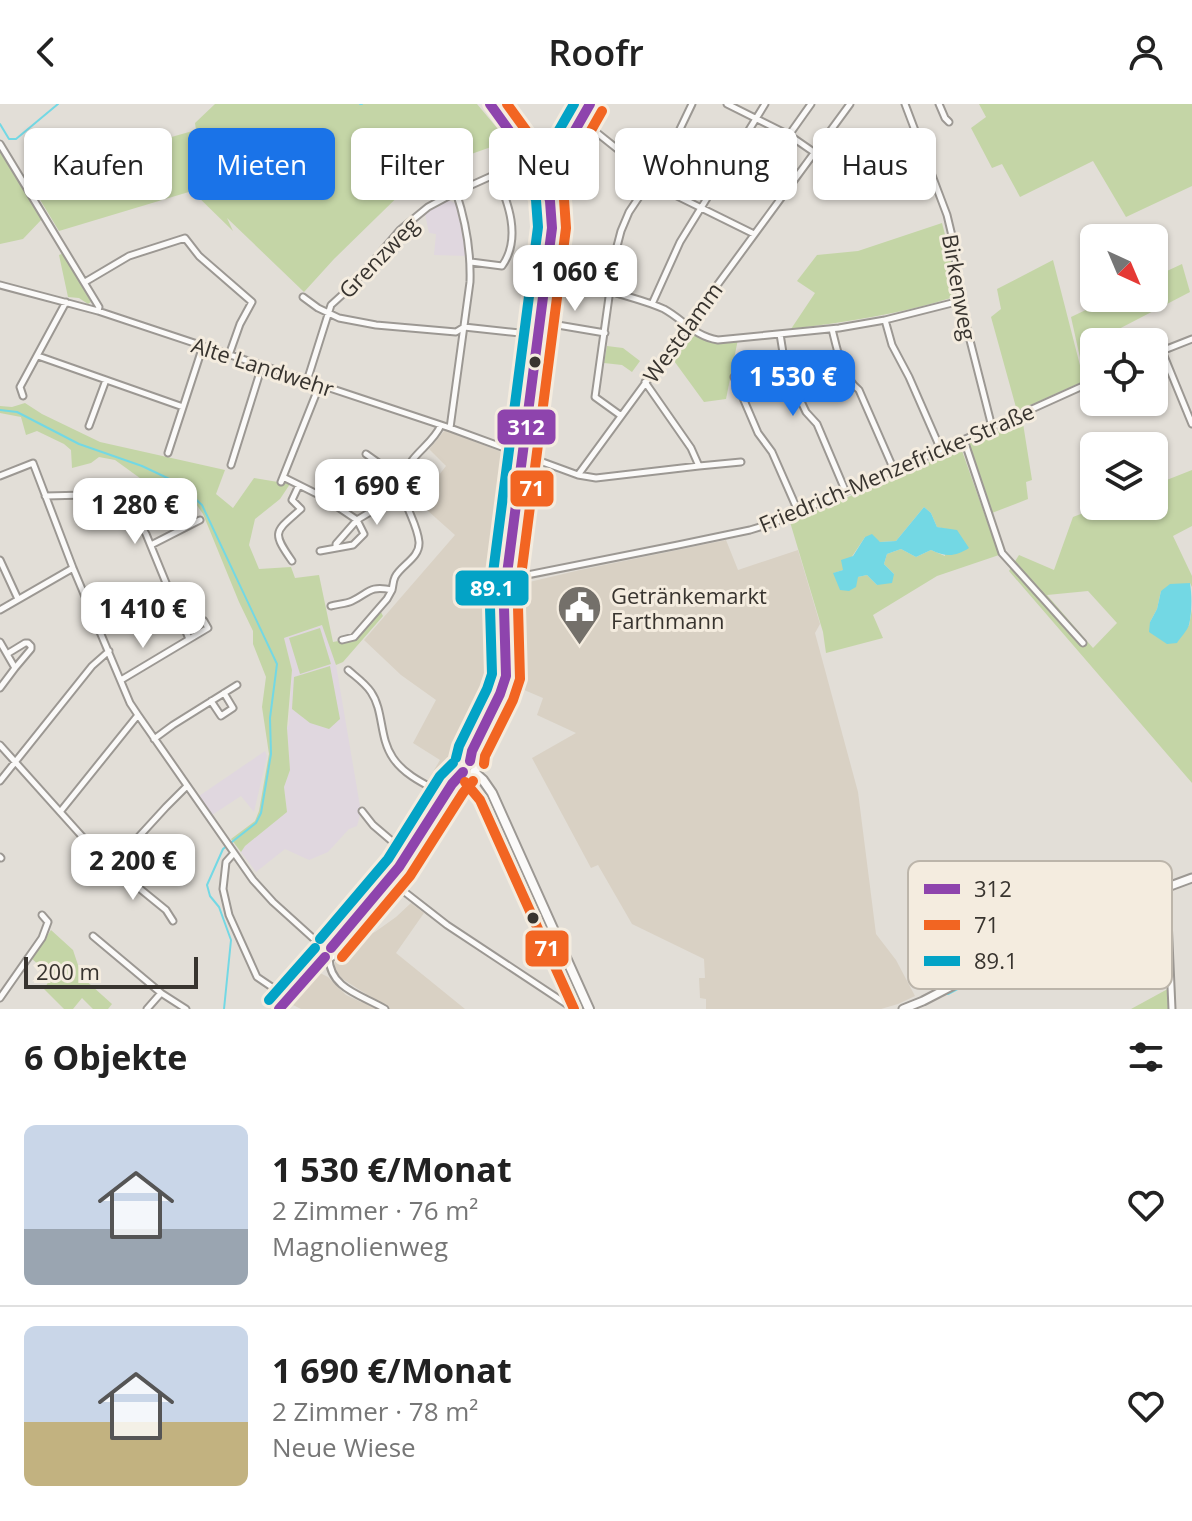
<!DOCTYPE html>
<html lang="de">
<head>
<meta charset="utf-8">
<style>
	:root { --surface:#fff; --page:#f2f2f2; --text:#222; --muted:#767676; --line:#e0e0e0; --accent:#1a73e8 }
	body { margin:0; font-family:"Open Sans",sans-serif; background:var(--page); color:var(--text); height:100vh; display:flex; flex-direction:column; font-size:30px; white-space:nowrap }
	* { box-sizing:border-box; margin:0 }
	p { font-size:26px; color:var(--muted) }
	.icon { flex:none; width:44px; height:44px; fill:none; stroke:currentColor; stroke-width:2; stroke-linecap:round; stroke-linejoin:round }
	.map { position:relative; height:905px; overflow:hidden }
	.side { display:flex; flex-direction:column; background:var(--surface); flex:1 }
	.side>* { flex:none }
	.guide { position:absolute; left:24px; top:24px; width:1144px; height:72px; display:flex; gap:16px }
	.needle { width:52px; rotate:136deg }
	.fabs { position:absolute; left:1080px; top:120px; display:grid; gap:16px }
	.fabs a { display:grid; place-items:center; width:88px; height:88px; border-radius:12px; background:var(--surface); box-shadow:0 2px 6px #0004; font-size:40px }
	.scale { position:absolute; left:24px; bottom:20px; width:174px; box-sizing:border-box; padding-left:8px; border:4px solid #38342f; border-top:0; font-size:22px; line-height:28px; white-space:nowrap; color:#38342f; -webkit-text-stroke:6px #f4ecdf; paint-order:stroke }
	.price { position:absolute; translate:-50% -68px; padding:0 18px; border-radius:16px; background:#fff; color:#222; font-size:26px; line-height:52px; filter:drop-shadow(0 2px 4px #0008) }
	.price::after { content:''; position:absolute; left:50%; top:48px; width:24px; height:18px; margin-left:-12px; background:inherit; clip-path:polygon(0 0,100% 0,50% 100%) }
	.price.active { background:var(--accent); color:#fff }
	ul { padding:0; list-style:none }
	li { display:flex; align-items:center; gap:24px; height:200px; padding:0 24px }
	li+li { border-top:2px solid var(--line) }
	li span { display:grid; place-items:center; flex:none; width:224px; height:160px; border-radius:12px; color:#555 }
	li>.icon { margin-inline-start:auto }
	span .icon { width:96px; height:96px; fill:#fffc; stroke-width:1 }
	li b { font-size:34px }
	h2 { display:flex; justify-content:space-between; align-items:center; height:96px; padding:0 24px; font-size:34px }
	.chip { padding:0 28px; border-radius:12px; background:var(--surface); box-shadow:0 2px 6px #0004; font-size:28px; line-height:72px }
	.chip.active { background:var(--accent); color:#fff }
	header { display:flex; justify-content:space-between; align-items:center; height:104px; padding:0 24px; background:var(--surface); font-size:36px; font-weight:600 }
	.map>svg:first-child { display:block }
</style>
</head>
<body>
<header><svg class="icon" aria-label="back" viewBox="0 0 24 24"><path d="M15 5l-7 7 7 7"/></svg>Roofr<svg class="icon" aria-label="person" viewBox="0 0 24 24"><circle cx="12" cy="8" r="4"/><path d="M4 21q1-7 8-7t8 7"/></svg></header>
<div class="map">
<svg width="1192" height="905" viewBox="0 0 1192 905">
	<rect width="100%" height="100%" fill="#e2ded7"/>
	<!-- built -->
	<path fill="#d9d1c4" d="M445,326L512,352L517,360L502,472L501,502L503,564L497,589L442,686L427,678L440,656L413,639L436,596L401,571L364,536L455,431L418,398L446,362L429,345Z
		M726,436L738,466L798,446L820,520L815,529L858,688L876,830L896,856L915,892L898,900L881,905H706V895L700,894L699,874H705L704,855L632,820L598,761L591,764L532,654L576,629L537,611L543,594L510,580L515,559L511,495L515,486L525,479L580,466Z
		M411,799L424,809L396,849L465,905H301L291,900L314,870L318,868L328,873L346,891L361,898L366,890L341,874L335,865V857L338,851L339,845L350,832L356,836L375,828L396,813Z"/>
	<!-- education -->
	<path fill="#e0d7df" d="M444,97H451L457,101L462,118L466,152L434,151L436,130L429,129L425,110Z
		M323,521L336,561L361,708L357,722L349,725L328,748L309,756L285,745L256,768L241,748L245,742L287,707L284,683L290,665L287,623L289,621L292,566L284,534Z
		M265,647L267,652L254,708L241,692L212,711L199,692Z"/>
	<!-- green -->
	<path fill="#c4d5a6" fill-rule="evenodd" d="M215,0H477L508,37L460,54L461,57L438,73L422,69L334,155L304,188L227,114L233,127L192,87L59,127L39,94L84,58L196,26L195,19Z
		M979,0H1192V82L1126,113L1093,57L1020,93L1002,60L992,64L971,24L986,13Z
		M0,45L42,115L23,135L0,140Z
		M942,119C948,142 956,169 954,193C901,210 846,218 791,225L815,189L797,177L817,151L858,147Z
		M64,149L91,198L88,200L79,194L68,193L59,151Z
		M1053,156L1084,277L1017,307L991,213L1001,205L997,185Z
		M1182,160L1190,188L1113,228L1117,238H1094V272L1085,276L1071,213L1111,194H1154V173Z
		M690,228C706,236 720,242 738,235L726,295L704,298L669,250L684,230Z
		M607,242L623,244L640,257L632,268L622,261L604,259Z
		M25,299L42,310L100,338L225,366L216,390L233,404L254,374L290,380L280,395L255,415L249,441L259,465L291,463L295,474L319,471L333,538L354,534L380,506L383,512L343,558L336,561L322,521L284,534L292,566L287,624L290,666L284,683L287,708L245,742L241,748L231,735L255,717L259,707L269,650L262,603L266,573L253,540V527L239,498L203,410L194,397L170,391H149L155,385L115,356L99,353L91,359L72,364L71,346L64,340L37,327L26,331L21,313L0,309V302L12,303Z
		M1022,313L1032,376L1026,378L1028,395L992,409L968,339L1012,319Z
		M961,344L999,451L937,472L873,511L883,534L826,549L823,528L790,418ZM924,403L931,409L937,423L946,425L945,452L931,446L916,453L901,445L887,450L884,460L894,470L877,481L867,471L858,473L834,469L843,466L865,433L880,438L896,437Z
		M1192,366V422L1173,432L1192,472V483L1190,479L1161,487L1157,505L1150,518L1189,522L1192,505V679L1009,467L1019,451L1054,466L1073,413L1101,402H1154V381ZM1088,487L1117,519L1093,544L1047,491Z
		M320,524L331,560L300,570L289,534Z
		M330,562L340,615L329,625L310,619L292,605L294,573Z
		M51,826L73,846L82,873L112,900L108,905H93L82,894L73,905H64L44,885L52,872L32,855Z
		M1175,881L1176,905H1131Z"/>
	<!-- water -->
	<path fill="#73d8e4" d="M924,403L931,409L937,423L957,426L969,444C955,453 946,453 931,446L916,453L901,445L887,450L884,460L894,470L892,479L877,481L867,471L858,473L856,483L849,487L840,486L833,469L843,466L841,456L853,452L865,433L872,430L880,438L896,437Z
		M1190,479C1192,491 1192,509 1189,521C1187,527 1180,534 1177,539L1167,540L1149,528L1150,518L1157,505L1161,487L1170,480Z"/>
	<g fill="none" stroke-linecap="round" stroke-linejoin="round">
		<!-- stream -->
		<path stroke="#73d8e4" stroke-width="2" d="M360,0H362
			M0,20L9,35H16L58,0
			M0,306L17,308L79,340L142,362L178,379L202,401L277,560L270,614L271,650L261,709L256,719L223,745L207,781L210,792L219,803L231,836L224,905
			M1084,820L1155,792
			M948,890L1057,833"/>
		<defs>
			<path id="street" d="M727,0L789,31L815,49
				M905,0L947,111L953,136L960,197L992,323
				M939,0L945,14L949,18
				M581,16L675,91L754,130
				M789,31L811,0
				M0,40L99,203L98,207
				M538,64L566,42L590,0
				M85,178L129,152L185,134L199,152L252,198L240,220L229,251
				M0,181L98,207L450,324L578,371L850,0
				M610,187C628,193 647,197 664,205C684,216 694,232 718,236L839,224L885,216L960,197
				M303,193L318,204L339,214L376,221L456,228L464,223L539,231
				M652,200L680,138L765,0
				M885,216L892,241L909,273L941,346
				M540,218L605,229
				M832,225C837,245 842,273 859,286L894,366
				M780,230L784,255L798,291L806,308L817,320L845,386
				M1162,247L1192,320
				M1154,250L1192,235
				M38,252L183,303
				M734,273L758,329L772,348L798,407
				M307,277L331,201L353,181L400,126L428,103L456,88L496,70C508,98 522,134 502,162L471,158
				M23,292L20,283L66,198
				M620,311L595,293L615,150L621,127L629,108L669,48L692,0
				M89,322L106,276
				M450,324L470,178C471,146 466,118 456,88
				M964,336L1002,449L1083,539
				M168,349L203,242
				M366,350L397,372L404,373
				M231,361L262,262
				M699,362L741,358
				M578,371L596,374L699,362L691,344L645,278
				M0,372L33,359L73,464L130,599L138,611L253,776L273,798L325,845
				M283,373L323,393L357,416L403,388
				M281,378L320,280
				M45,392L86,391L107,393L135,412L146,430L189,535
				M151,441L200,416
				M320,447L353,441L364,430L357,416L336,440V444
				M0,456L18,495
				M292,457C271,427 275,428 301,405L292,396L299,381
				M507,475L678,441L750,426L773,419L941,346L1094,277
				M331,502C337,500 346,500 352,497C369,489 369,481 392,486C393,482 393,477 395,473C401,461 420,454 419,438C417,415 397,395 404,371C411,350 433,340 441,321
				M0,506L73,464
				M342,536L354,533L387,495L392,486
				M0,538L15,564L0,584
				M7,550L25,539H28L31,542V545L15,564
				M348,566C356,573 365,579 371,588C384,607 379,634 393,654C405,672 427,681 445,691
				M121,576L208,524L204,517L186,525
				M211,597L221,612L233,604L224,589
				M154,635L173,621L237,581
				M0,641L105,758L112,762L166,703L187,682
				M0,677L92,562L109,547
				M362,707L373,721L407,750
				M60,708L138,611
				M234,749L226,758L223,785L229,811L257,873L288,894
				M0,753L1,754
				M112,762L166,806L173,817
				M388,775L447,821L574,905
				M1163,784L1167,793L1172,905
				M93,832L161,889L186,905
				M329,854C330,885 362,891 385,905
				M0,894L42,834L48,818L42,811
				M147,905L161,889"/>
			<path id="secondary" d="M323 849a5 5 0 1 1 10 0a5 5 0 1 1-10 0Z
				M331,844L399,763L452,680L463,668
				M279,905L325,853
				M903,905L923,897L1081,815L1192,774"/>
			<path id="primary" d="M470,657L472,647L500,590L506,572L504,503L507,470L552,124L550,97L544,75L490,0
				M462 664a7 7 0 1 1 14 0a7 7 0 1 1-14 0Z
				M474,668L483,676L492,689L589,905"/>
		</defs>
		<!-- street casing -->
		<use href="#street" stroke="#9c9893" stroke-width="9"/>
		<!-- secondary casing -->
		<use href="#secondary" stroke="#9c9893" stroke-width="11"/>
		<!-- primary casing -->
		<use href="#primary" stroke="#9c9893" stroke-width="12"/>
		<!-- street -->
		<use href="#street" stroke="#fbfaf9" stroke-width="5"/>
		<!-- secondary -->
		<use href="#secondary" stroke="#fbfaf9" stroke-width="7"/>
		<!-- primary -->
		<use href="#primary" stroke="#fbfaf9" stroke-width="8"/>
		<defs>
			<path id="bus-1" d="M538,64L566,42L590,0
				M470,657L472,647L500,590L506,572L504,503L507,470L552,124L550,97L544,75L490,0
				M331,844L399,763L452,680L463,668
				M279,905L325,853"/>
			<path id="bus-2" d="M547,75L577,51L602,7
				M484,660L485,652L513,596L520,575L518,503L521,472L566,124L564,95L557,69L507,0
				M465,678L480,696L574,905
				M342,853L410,772L463,689L473,677"/>
			<path id="bus-3" d="M529,53L555,33L574,0
				M456,654L459,642L487,585L492,570L490,503L493,469L538,123L536,96L526,71
				M320,835L388,755L440,672L453,659
				M269,896L315,844"/>
		</defs>
		<!-- bus-1 casing -->
		<use href="#bus-1" stroke="#f4ecdf" stroke-width="16"/>
		<!-- bus-2 casing -->
		<use href="#bus-2" stroke="#f4ecdf" stroke-width="16"/>
		<!-- bus-3 casing -->
		<use href="#bus-3" stroke="#f4ecdf" stroke-width="16"/>
		<!-- bus-1 -->
		<use href="#bus-1" stroke="#8e44ad" stroke-width="10"/>
		<!-- bus-2 -->
		<use href="#bus-2" stroke="#f26522" stroke-width="10"/>
		<!-- bus-3 -->
		<use href="#bus-3" stroke="#03a3c6" stroke-width="10"/>
	</g>
	<!-- icons -->
	<defs>
		<symbol id="civic-pin" viewBox="-11 -11 22 30"><path d="M0 17L-7.5 6A9.5 9.5 0 1 1 7.5 6Z" fill="#74706a" stroke="#f4ecdf"/><path d="M-.6-6.5H3V-4.5H.6V-3L4-1V1h2V6H-6V1h2V-1L-.6-3ZM-1.2 2.5V6h2.4V2.5Z" fill="#fff"/></symbol>
	</defs>
	<g fill-rule="evenodd">
		<use href="#civic-pin" x="554" y="478" width="51" height="69"/>
	</g>
	<!-- markers -->
	<g fill="#38342f" stroke="#f4ecdf" stroke-width="3">
		<circle cx="535" cy="258" r="7"/>
		<circle cx="533" cy="814" r="7"/>
	</g>
	<g text-anchor="middle" dominant-baseline="central" stroke-width="6" stroke-linejoin="round" paint-order="stroke">
		<!-- street labels -->
		<g font-size="22" fill="#38342f" stroke="#f4ecdf">
			<text transform="translate(378 153) rotate(-46)">Grenzweg</text>
			<text transform="translate(960 183) rotate(80)">Birkenweg</text>
			<text transform="translate(682 228) rotate(-54)">Westdamm</text>
			<text transform="translate(263 262) rotate(18)">Alte Landwehr</text>
			<text transform="translate(896 363) rotate(-23)">Friedrich-Menzefricke-Straße</text>
		</g>
		<!-- poi labels -->
		<g font-size="22" fill="#38342f" stroke="#f4ecdf" text-anchor="start">
			<text x="611" y="491">Getränkemarkt<tspan x="611" dy="25">Farthmann</tspan></text>
		</g>
	</g>
	<!-- legend -->
	<rect x="908" y="757" width="264" height="128" rx="12" fill="#f4ecdf" stroke="#bcb5aa" stroke-width="2"/>
	<rect x="924" y="780" width="36" height="10" fill="#8e44ad"/>
	<rect x="924" y="816" width="36" height="10" fill="#f26522"/>
	<rect x="924" y="852" width="36" height="10" fill="#03a3c6"/>
	<g font-size="22" fill="#38342f">
		<text x="974" y="793">312</text>
		<text x="974" y="829">71</text>
		<text x="974" y="865">89.1</text>
	</g>
	<g stroke="#f4ecdf" stroke-width="3">
		<rect x="496" y="304" width="61" height="38" rx="8" fill="#8e44ad"/>
		<rect x="509" y="365" width="46" height="39" rx="8" fill="#f26522"/>
		<rect x="454" y="465" width="76" height="38" rx="8" fill="#03a3c6"/>
		<rect x="524" y="825" width="46" height="39" rx="8" fill="#f26522"/>
	</g>
	<g font-size="22" text-anchor="middle" font-weight="bold" fill="#fff">
		<text x="526" y="331">312</text>
		<text x="532" y="392">71</text>
		<text x="492" y="492">89.1</text>
		<text x="547" y="852">71</text>
	</g>
</svg>
<div class="fabs">
<a><svg class="needle" viewBox="-14 -14 28 28"><path d="M0-13l5 13h-10z" fill="#e53935"/><path d="M0 13l5-13h-10z" fill="#767676"/></svg></a>
<a><svg class="icon" aria-label="locate" viewBox="0 0 24 24"><circle cx="12" cy="12" r="6"/><path d="M12 2v4M12 18v4M2 12h4M18 12h4"/></svg></a>
<a><svg class="icon" aria-label="layers" viewBox="0 0 24 24"><path d="M12 4l9 5-9 5-9-5zM3 14l9 5 9-5"/></svg></a>
</div>
<div class="scale">200 m</div>
<b class="price" style="left:575px;top:209px">1 060 €</b>
<b class="price active" style="left:793px;top:314px">1 530 €</b>
<b class="price" style="left:377px;top:423px">1 690 €</b>
<b class="price" style="left:135px;top:442px">1 280 €</b>
<b class="price" style="left:143px;top:546px">1 410 €</b>
<b class="price" style="left:133px;top:798px">2 200 €</b>
<div class="guide">
<a class="chip">Kaufen</a>
<a class="chip active">Mieten</a>
<a class="chip">Filter</a>
<a class="chip">Neu</a>
<a class="chip">Wohnung</a>
<a class="chip">Haus</a>
</div>
</div>
<section class="side">
<h2>6 Objekte<svg class="icon" aria-label="filters" viewBox="0 0 24 24"><path d="M4 7h16M4 17h16"/><circle cx="9" cy="7" r="2"/><circle cx="15" cy="17" r="2"/></svg></h2>
<ul>
<li><span style="background:linear-gradient(#c9d6e8 65%,#9aa5b1 0)"><svg class="icon" aria-label="home" viewBox="0 0 24 24"><path d="M3 11l9-7 9 7M6 9v11h12V9"/></svg></span><div><b>1 530 €/Monat</b><p>2 Zimmer · 76 m²</p><p>Magnolienweg</p></div><svg class="icon" aria-label="heart" viewBox="0 0 24 24"><path d="M12 20l-8-8c-3-5 5-10 8-4 3-6 11-1 8 4z"/></svg></li>
<li><span style="background:linear-gradient(#c9d6e8 60%,#c2b280 0)"><svg class="icon" aria-label="home" viewBox="0 0 24 24"><path d="M3 11l9-7 9 7M6 9v11h12V9"/></svg></span><div><b>1 690 €/Monat</b><p>2 Zimmer · 78 m²</p><p>Neue Wiese</p></div><svg class="icon" aria-label="heart" viewBox="0 0 24 24"><path d="M12 20l-8-8c-3-5 5-10 8-4 3-6 11-1 8 4z"/></svg></li>
</ul>
</section>
</body>
</html>
